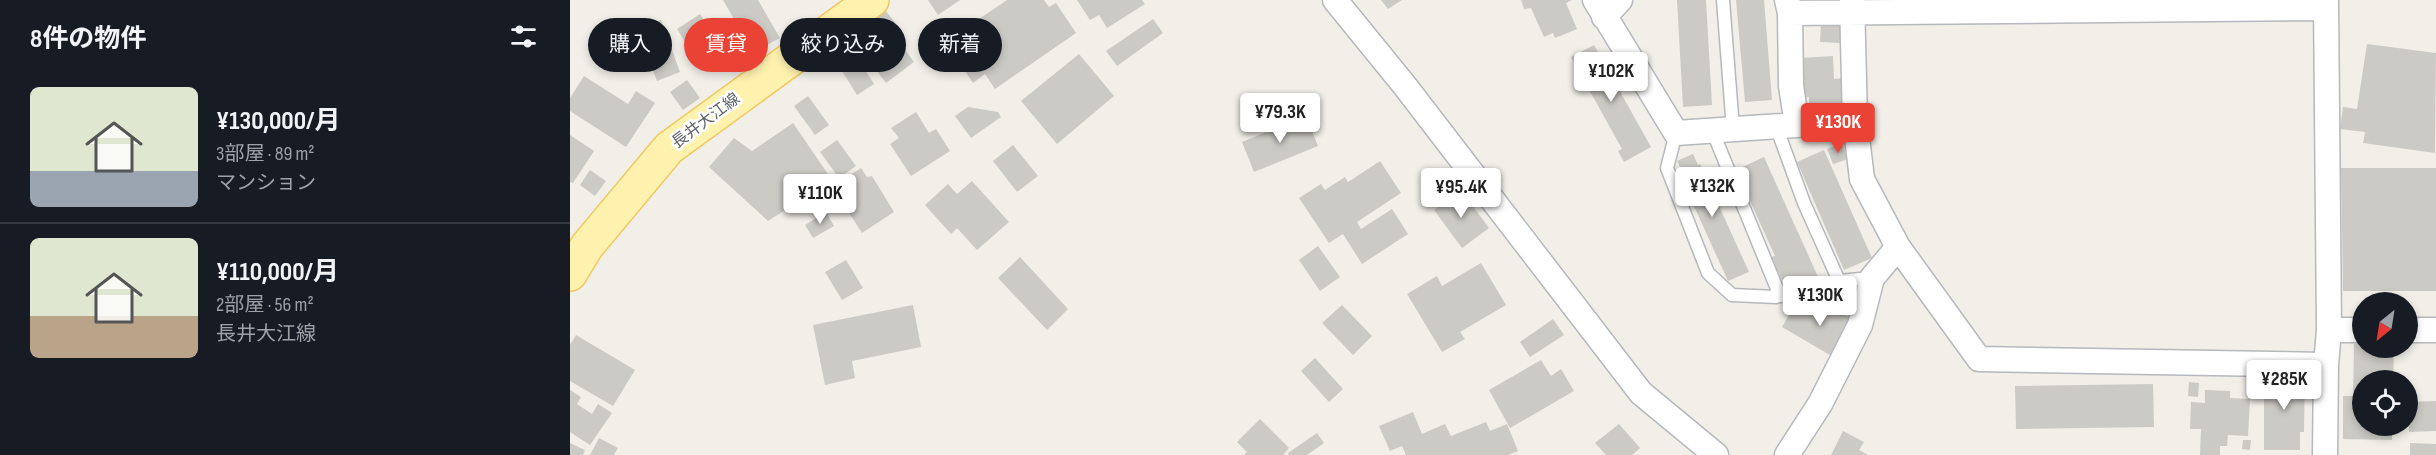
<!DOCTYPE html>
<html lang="ja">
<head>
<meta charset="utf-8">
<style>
	:root { --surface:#171b24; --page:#242831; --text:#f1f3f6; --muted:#9ea1a6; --line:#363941; --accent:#ea4335 }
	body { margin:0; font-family:"Sofia Sans Condensed","Noto Sans JP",sans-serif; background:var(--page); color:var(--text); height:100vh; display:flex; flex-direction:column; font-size:22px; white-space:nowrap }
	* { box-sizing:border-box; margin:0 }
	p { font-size:20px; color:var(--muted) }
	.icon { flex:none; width:33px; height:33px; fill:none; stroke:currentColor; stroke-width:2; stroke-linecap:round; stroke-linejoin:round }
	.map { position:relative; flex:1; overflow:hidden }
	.panel { display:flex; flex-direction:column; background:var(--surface); width:570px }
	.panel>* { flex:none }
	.hud { position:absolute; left:18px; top:18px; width:570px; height:54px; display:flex; gap:12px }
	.needle { width:39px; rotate:210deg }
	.tools { position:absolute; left:1782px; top:292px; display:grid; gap:12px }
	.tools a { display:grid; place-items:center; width:66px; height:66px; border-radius:50%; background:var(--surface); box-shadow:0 3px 9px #0003; font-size:30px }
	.price { position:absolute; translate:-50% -51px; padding:0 14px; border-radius:6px; background:#fff; color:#222; font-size:20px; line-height:39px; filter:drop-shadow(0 2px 3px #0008) }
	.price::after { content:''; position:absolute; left:50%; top:36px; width:18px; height:14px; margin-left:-9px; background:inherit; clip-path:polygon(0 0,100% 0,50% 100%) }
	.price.current { background:var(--accent); color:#fff }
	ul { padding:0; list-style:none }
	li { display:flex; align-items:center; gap:18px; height:150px; padding:0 30px }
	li+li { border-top:2px solid var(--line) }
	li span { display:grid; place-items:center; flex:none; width:168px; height:120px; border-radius:9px; color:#555 }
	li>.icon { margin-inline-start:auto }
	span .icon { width:72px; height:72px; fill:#fffc; stroke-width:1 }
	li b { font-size:26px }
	h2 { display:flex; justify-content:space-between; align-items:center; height:72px; padding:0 30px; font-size:26px }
	.chip { padding:0 21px; border-radius:27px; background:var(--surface); box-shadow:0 3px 9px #0003; font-size:21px; line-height:54px }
	.chip.current { background:var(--accent); color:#fff }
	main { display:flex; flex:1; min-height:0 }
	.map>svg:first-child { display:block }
</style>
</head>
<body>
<main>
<section class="panel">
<h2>8件の物件<svg class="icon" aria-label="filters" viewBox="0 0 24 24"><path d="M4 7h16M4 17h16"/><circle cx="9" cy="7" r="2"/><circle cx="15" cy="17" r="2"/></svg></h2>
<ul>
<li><span style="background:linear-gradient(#dfe7d0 70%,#9aa5b1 0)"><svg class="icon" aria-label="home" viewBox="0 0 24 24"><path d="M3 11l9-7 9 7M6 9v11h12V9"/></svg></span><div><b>¥130,000/月</b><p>3部屋 · 89 m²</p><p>マンション</p></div></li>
<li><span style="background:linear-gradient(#dfe7d0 65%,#b9a48a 0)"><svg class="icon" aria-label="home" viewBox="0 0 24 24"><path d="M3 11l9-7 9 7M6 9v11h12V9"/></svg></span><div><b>¥110,000/月</b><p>2部屋 · 56 m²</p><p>長井大江線</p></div></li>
</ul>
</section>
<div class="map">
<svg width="1866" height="455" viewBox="0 0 1866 455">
	<rect width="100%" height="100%" fill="#f1efe8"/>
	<!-- building -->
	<path fill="#cccac5" d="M153,0H188L210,38L183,52Z
		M358,0H390L368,15Z
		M437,0H474L479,7L486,3L506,33L425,89L415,74L403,83L375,42Z
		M507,0H572L575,4L537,28L529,15L520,20Z
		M811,0H832L818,9Z
		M951,0H1002L996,3L1007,29L985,38L983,33L974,37L961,8L954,9Z
		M1107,0H1136L1142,105L1113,107Z
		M1166,0H1194L1202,100L1175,102Z
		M314,9L333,32L326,37L344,62L316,83L279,35Z
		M130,14L156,56L133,70L107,29Z
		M583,19L593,33L547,66L536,51Z
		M91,20L110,72L87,81L67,28Z
		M1251,23L1273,24L1272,43L1250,42Z
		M277,41L304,84L287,95L260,52Z
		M1797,44L1866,53L1865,153L1793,143L1795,132L1770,129L1773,107L1787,109Z
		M1024,45L1081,147L1054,162L1048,151L1052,149L1001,57Z
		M509,54L544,96L487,144L451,101Z
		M1263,56L1264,79L1276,78L1278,108L1239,110V97L1231,98L1230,58Z
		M14,76L58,104L66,91L85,103L56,147L0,111V98Z
		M117,80L130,98L113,110L100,92Z
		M238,96L259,125L245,135L224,106Z
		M398,107L428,112L431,117L401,138L385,116Z
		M346,112L359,133L366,129L380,151L341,176L320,144L329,138L321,128Z
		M736,116L748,146L684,172L672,142Z
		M223,123L262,180L198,221L139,167L164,138L182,151Z
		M0,135L24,151L3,183L0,182Z
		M267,140L286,166L269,178L250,152Z
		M1272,143L1278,159L1263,164L1257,149Z
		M443,145L468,176L447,192L423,161Z
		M1254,150L1302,258L1274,270L1227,162Z
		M1123,154L1128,165L1130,164L1179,272L1158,281L1108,171L1111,169L1107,161Z
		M1194,157L1249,279L1228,288L1222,276L1212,280L1201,257L1205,256L1166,170Z
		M810,161L831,193L787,222L791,229L822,209L838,234L792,264L773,234L759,243L729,198L751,184L755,190L775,177L778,182Z
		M291,168L297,177L302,176L324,212L292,233L272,202L276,200L266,184Z
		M1771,168H1866V291H1773Z
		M20,170L36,181L25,196L10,185Z
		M402,181L439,222L407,250L387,228L381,234L355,205L378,184L387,194Z
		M891,190L919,228L892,248L864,210Z
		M256,212L264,226L243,238L235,225Z
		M748,246L770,277L750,291L729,260Z
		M450,257L498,309L477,330L428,278Z
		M276,260L293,288L272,300L255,272Z
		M911,263L936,305L890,332L895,339L872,352L837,294L867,276L872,286Z
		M1226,302L1245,313L1252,302L1286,321L1265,358L1212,327Z
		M343,305L351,347L282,361L285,378L255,385L243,325Z
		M772,305L802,336L783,355L752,323Z
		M983,319L994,335L960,357L950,342Z
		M6,335L65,370L43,406L0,381V345Z
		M1784,344H1792V348H1824L1823,381H1792V426H1822V440L1773,439V396H1783Z
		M745,358L773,389L759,402L731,371Z
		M971,360L981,376L991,369L1004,391L940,428L919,390Z
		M1694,373L1735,374L1734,432H1730V450H1694Z
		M1619,382L1629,383L1628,397L1618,396Z
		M1583,384L1584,427L1446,429L1445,386Z
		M0,390L11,397L7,404L22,414L28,404L42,413L20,445L0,432Z
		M1635,390L1660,391V398L1680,399L1678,436L1658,435L1657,446H1650V455H1630L1631,429H1620L1621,402L1635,403Z
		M1866,401V431L1839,432L1838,402Z
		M843,412L852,434L875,424L881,436L916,422L920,431L937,424L948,451L938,455H836L832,446L820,451L809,426Z
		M690,419L719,448L713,455H674L677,452L667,442Z
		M1049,424L1070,448L1062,455H1036L1025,443Z
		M1273,431L1294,442L1289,450L1298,455H1261Z
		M747,433L754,443L737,455H719L718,453Z
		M29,438L48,448L44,455H20Z
		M1673,440H1681L1680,450L1672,449Z
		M0,443L15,450L13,455H0Z
		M1840,443L1866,444V455H1840Z"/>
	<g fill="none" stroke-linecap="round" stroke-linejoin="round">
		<defs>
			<path id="lane" d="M1153,0L1163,129
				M1206,126L1234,203L1269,281
				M1142,130L1210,296
				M1106,133L1097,168L1138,273L1162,295L1206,297L1269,281L1302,278"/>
			<path id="street" d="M765,0L835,86L1071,393L1146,455
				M1025,0L1106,133L1285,121
				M1217,0L1220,13L1221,86L1227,125
				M1282,0L1285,121L1292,179L1328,247L1409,359L1756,365
				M1220,13L1756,8
				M1034,17L1050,0
				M1759,330H1792
				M1838,330H1866
				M1217,455L1250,404L1290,325L1302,278L1328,247
				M1755,455L1756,365L1759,330L1756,0"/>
			<path id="primary" d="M0,274L17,246L99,148L302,0"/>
		</defs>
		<!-- lane casing -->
		<use href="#lane" stroke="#b5b8bc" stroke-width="15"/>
		<!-- street casing -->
		<use href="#street" stroke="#b5b8bc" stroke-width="27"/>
		<!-- primary casing -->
		<use href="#primary" stroke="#f2c960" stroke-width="36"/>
		<!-- lane -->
		<use href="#lane" stroke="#fff" stroke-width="12"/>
		<!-- street -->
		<use href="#street" stroke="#fff" stroke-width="24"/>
		<!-- primary -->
		<use href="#primary" stroke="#fff2af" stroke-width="33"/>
	</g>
	<g text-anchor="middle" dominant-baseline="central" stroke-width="5" stroke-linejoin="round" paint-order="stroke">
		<!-- street labels -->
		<g font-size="16" fill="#5f6368" stroke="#fff">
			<text transform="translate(136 121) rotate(-37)">長井大江線</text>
		</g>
	</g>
</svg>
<div class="tools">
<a><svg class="needle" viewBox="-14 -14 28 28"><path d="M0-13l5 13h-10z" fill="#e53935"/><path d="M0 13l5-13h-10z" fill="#9ea1a6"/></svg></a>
<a><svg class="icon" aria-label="locate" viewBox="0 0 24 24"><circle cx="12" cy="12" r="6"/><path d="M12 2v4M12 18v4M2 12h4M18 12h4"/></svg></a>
</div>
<b class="price" style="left:1041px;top:103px">¥102K</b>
<b class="price" style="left:710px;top:144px">¥79.3K</b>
<b class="price current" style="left:1268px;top:154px">¥130K</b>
<b class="price" style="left:1142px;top:218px">¥132K</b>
<b class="price" style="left:891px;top:219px">¥95.4K</b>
<b class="price" style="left:250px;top:225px">¥110K</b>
<b class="price" style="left:1250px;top:327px">¥130K</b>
<b class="price" style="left:1714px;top:411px">¥285K</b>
<div class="hud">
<a class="chip">購入</a>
<a class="chip current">賃貸</a>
<a class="chip">絞り込み</a>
<a class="chip">新着</a>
</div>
</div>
</main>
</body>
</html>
